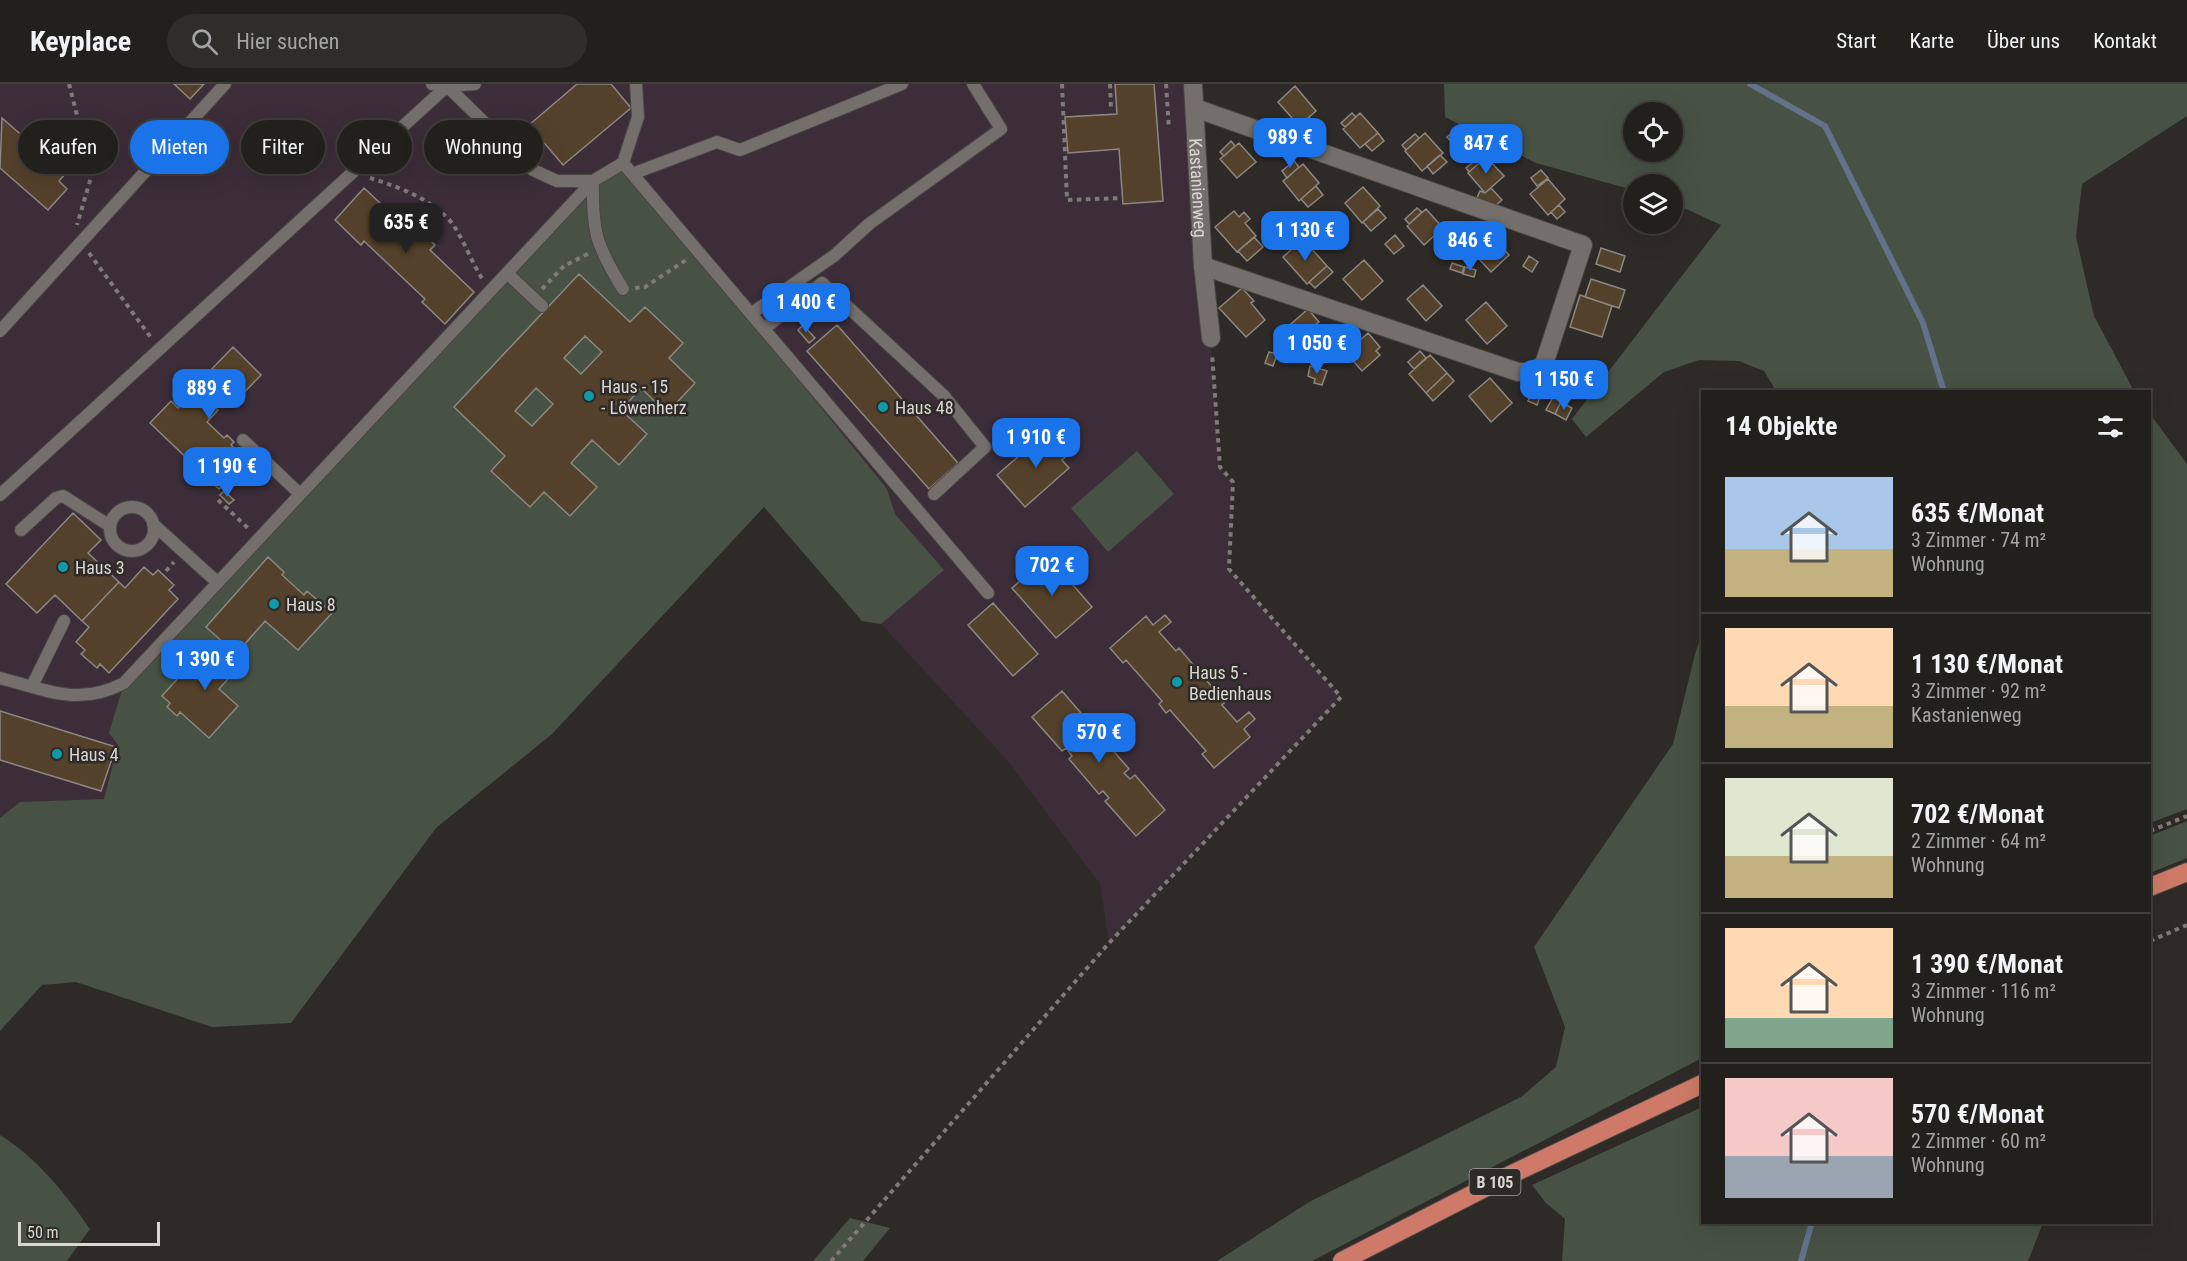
<!DOCTYPE html>
<html lang="de">
<head>
<meta charset="utf-8">
<style>
	:root { --surface:#22201d; --page:#2e2d2a; --text:#f1f3f6; --muted:#a2a3a4; --line:#3f3e3b; --accent:#1a73e8 }
	body { margin:0; font-family:"Roboto Condensed",sans-serif; background:var(--page); color:var(--text); height:100vh; display:flex; flex-direction:column; font-size:22px; white-space:nowrap }
	* { box-sizing:border-box; margin:0 }
	p { font-size:20px; color:var(--muted) }
	.icon { flex:none; width:33px; height:33px; fill:none; stroke:currentColor; stroke-width:2; stroke-linecap:round; stroke-linejoin:round }
	.map { position:relative; flex:1; overflow:hidden }
	.side { position:absolute; left:1701px; top:306px; width:450px; height:834px; display:flex; flex-direction:column; background:var(--surface); border-radius:0px; box-shadow:0 6px 24px #0002,0 0 0 2px var(--line) }
	.side>* { flex:none }
	.guide { position:absolute; left:18px; top:36px; width:570px; height:54px; display:flex; gap:12px }
	.tools { position:absolute; left:1623px; top:18px; display:grid; gap:12px }
	.tools a { display:grid; place-items:center; width:60px; height:60px; border-radius:50%; background:var(--surface); box-shadow:0 6px 24px #0002,0 0 0 2px var(--line); font-size:30px }
	.scale { position:absolute; left:18px; bottom:15px; width:142px; box-sizing:border-box; padding-left:6px; border:3px solid #d9d6d4; border-top:0; font-size:16px; line-height:21px; white-space:nowrap; color:#d9d6d4; -webkit-text-stroke:4px #2e2a27; paint-order:stroke }
	.price { position:absolute; translate:-50% -51px; padding:0 14px; border-radius:12px; background:var(--accent); color:#fff; font-size:20px; line-height:39px; filter:drop-shadow(0 2px 3px #0008) }
	.price::after { content:''; position:absolute; left:50%; top:36px; width:18px; height:14px; margin-left:-9px; background:inherit; clip-path:polygon(0 0,100% 0,50% 100%) }
	.price.on { background:#222; color:#fff }
	ul { padding:0; list-style:none }
	li { display:flex; align-items:center; gap:18px; height:150px; padding:0 24px }
	li+li { border-top:2px solid var(--line) }
	li span { display:grid; place-items:center; flex:none; width:168px; height:120px; border-radius:0px; color:#555 }
	li>.icon { margin-inline-start:auto }
	span .icon { width:72px; height:72px; fill:#fffc; stroke-width:1 }
	li b { font-size:26px }
	h2 { display:flex; justify-content:space-between; align-items:center; height:72px; padding:0 24px; font-size:26px }
	.pill { padding:0 21px; border-radius:27px; background:var(--surface); box-shadow:0 6px 24px #0002,0 0 0 2px var(--line); font-size:21px; line-height:54px }
	.pill.on { background:var(--accent); color:#fff }
	header { display:flex; align-items:center; gap:36px; box-sizing:border-box; height:84px; padding:0 30px; background:var(--surface); border-bottom:2px solid var(--line) }
	header strong { font-size:28px }
	nav { display:flex; gap:33px; margin-inline-start:auto; font-size:21px }
	.search { width:420px; height:54px; background:var(--page); display:flex; align-items:center; gap:15px; box-sizing:border-box; padding:0 21px; border-radius:33px; color:var(--muted); font-size:22px }
	.map>svg:first-child { display:block }
</style>
</head>
<body>
<header>
<strong>Keyplace</strong>
<div class="search"><svg class="icon" aria-label="search" viewBox="0 0 24 24"><circle cx="10" cy="10" r="6"/><path d="M15 15l6 6"/></svg>Hier suchen</div>
<nav><a>Start</a><a>Karte</a><a>Über uns</a><a>Kontakt</a></nav>
</header>
<div class="map">
<svg width="2187" height="1177" viewBox="0 0 2187 1177">
	<rect width="100%" height="100%" fill="#2e2a27"/>
	<!-- medical -->
	<path fill="#3c2d39" d="M0,0H1193L1220,383L1233,398L1229,485L1341,613L1109,859L1100,800L1008,677L881,540L862,537L764,423L552,650L436,744L291,939L212,943L76,898L42,901L0,947Z"/>
	<!-- green -->
	<path fill="#475244" fill-rule="evenodd" d="M1444,0H2187V32L2082,100L2076,153L2094,232L2134,307H1776L1764,287L1739,277L1699,276L1664,288L1586,353L1572,335L1721,141L1673,119L1672,100H1634L1633,106L1536,79L1445,33ZM1634,28H1672V68H1634Z
		M623,79L887,405L895,430L944,486L881,540L862,537L764,423L552,650L436,744L291,939L212,943L76,898L42,901L0,947V734L20,718L104,715L118,661L109,649L124,599L593,97Z
		M2150,330L2187,380V725L2150,739Z
		M1137,367L1174,410L1108,468L1071,424Z
		M1702,549V974L1312,1177H1217L1309,1118L1521,1013L1556,983L1565,943L1534,863L1673,660L1695,570Z
		M2187,737V774L2150,789V752Z
		M1702,1023V1138L2043,1139L2028,1177H1562L1565,1135L1545,1118L1532,1101Z
		M0,1051C37,1074 65,1109 90,1145L67,1177H0Z
		M850,1134L890,1144L863,1177H813Z"/>
	<g fill="none" stroke-linecap="round" stroke-linejoin="round">
		<!-- stream -->
		<path stroke="#64718b" stroke-width="6" d="M1750,0L1825,42L1923,239L1944,308
			M1801,1177L1812,1138"/>
	</g>
	<!-- building -->
	<path fill="#54412b" stroke="#8b8883" stroke-width="1.5" fill-rule="evenodd" d="M174,0H204L190,15Z
		M577,0H611L631,24L563,81L529,41Z
		M1115,0H1154L1163,117L1123,120L1119,65L1068,69L1065,33L1117,30Z
		M1295,2L1316,27L1299,42L1278,18Z
		M1352,29L1356,33L1345,43L1341,39Z
		M1360,29L1378,49L1360,64L1343,45Z
		M1309,33L1316,41L1308,48L1301,40Z
		M2,34L42,69L53,57L76,78L59,97L67,105L48,126L0,84Z
		M1460,42L1479,63L1466,74L1447,53Z
		M1378,49L1384,57L1372,67L1365,60Z
		M1425,49L1443,69L1422,87L1405,67Z
		M1415,50L1419,54L1406,66L1402,61Z
		M1231,57L1235,62L1224,72L1220,68Z
		M1239,59L1256,78L1237,94L1220,75Z
		M1440,71L1447,78L1433,90L1427,82Z
		M1481,72L1484,75L1469,88L1466,84Z
		M1486,73L1504,92L1485,109L1468,89Z
		M1294,77L1299,83L1287,94L1282,87Z
		M1303,80L1319,99L1299,117L1283,97Z
		M1541,86L1548,94L1537,102L1531,94Z
		M1548,95L1565,115L1548,131L1530,110Z
		M1316,102L1323,111L1308,123L1301,115Z
		M1363,103L1380,122L1362,139L1345,119Z
		M364,104L411,148L416,143L435,161L430,166L474,208L445,240L422,218L425,215L364,157L361,161L335,136Z
		M1491,104L1502,116L1494,123L1476,116L1480,107L1485,109Z
		M1559,121L1565,128L1557,135L1551,128Z
		M1417,124L1422,128L1409,140L1405,135Z
		M1378,125L1386,134L1371,147L1363,138Z
		M1426,125L1443,144L1424,161L1407,142Z
		M1234,127L1239,133L1244,128L1250,135L1245,139L1256,152L1237,168L1215,143Z
		M1301,128L1310,131L1307,138L1299,135Z
		M1316,131L1327,135L1319,143L1307,139Z
		M1487,146L1509,171L1491,188L1468,163Z
		M1395,151L1404,162L1394,170L1385,160Z
		M1254,153L1263,163L1247,177L1238,167Z
		M1303,155L1327,182L1307,200L1283,173Z
		M1601,164L1625,172L1620,188L1596,180Z
		M1529,172L1538,178L1532,188L1523,182Z
		M1364,176L1383,197L1362,216L1343,195Z
		M1452,179L1464,183L1462,189L1450,185Z
		M1327,182L1333,188L1315,204L1309,198Z
		M1465,183L1476,186L1474,193L1463,190Z
		M579,190L630,238L645,223L683,259L669,274L695,299L667,329L641,304L621,326L647,350L619,381L592,356L571,379L597,403L570,432L544,408L530,423L491,387L505,372L454,323ZM585,252L602,268L581,290L564,274ZM536,304L553,320L532,342L515,327Z
		M1591,195L1625,206L1619,224L1585,213Z
		M1423,201L1442,222L1426,237L1407,215Z
		M1242,204L1254,217L1251,219L1265,236L1246,253L1219,224Z
		M1580,211L1612,222L1602,253L1570,243Z
		M1486,218L1507,242L1487,260L1466,236Z
		M1308,225L1319,238L1314,242L1327,258L1308,275L1284,246Z
		M803,241L815,254L809,259L798,246Z
		M837,241L958,379L929,405L807,267Z
		M1368,249L1380,263L1376,267L1380,271L1362,287L1346,269Z
		M233,263L261,291L234,319L226,311L214,323L218,326L207,338L224,354L227,351L234,358L231,361L247,376L219,405L150,339L171,317L178,324L196,306L203,312L215,300L206,291Z
		M1420,267L1426,274L1414,285L1408,278Z
		M1269,268L1277,270L1273,282L1265,279Z
		M1430,271L1447,289L1426,309L1409,290Z
		M1310,282L1327,287L1322,301L1314,299L1315,295L1308,292Z
		M1447,289L1454,297L1433,317L1426,309Z
		M1490,294L1512,319L1491,338L1469,312Z
		M1535,299L1544,303L1537,321L1528,317Z
		M1553,313L1561,318L1555,330L1546,326Z
		M1561,318L1572,324L1566,336L1555,330Z
		M1061,350L1074,365L1062,376L1069,384L1025,423L997,391L1042,352L1049,360Z
		M224,407L234,416L229,420L220,411Z
		M73,429L101,456L88,469L119,498L82,537L55,511L37,529L6,500Z
		M1048,472L1092,523L1056,554L1012,504Z
		M268,473L284,488L282,491L304,511L307,507L332,529L298,566L265,537L236,570L206,543Z
		M144,483L153,491L158,486L174,501L169,506L178,515L109,589L100,580L97,584L81,570L85,566L76,558L89,543L82,537L119,498L125,504Z
		M993,519L1038,570L1013,592L968,541Z
		M1165,531L1171,538L1159,548L1176,567L1179,564L1225,618L1222,621L1237,638L1249,628L1255,635L1244,645L1250,653L1214,684L1202,670L1206,667L1170,626L1166,629L1159,620L1162,617L1126,576L1123,579L1110,564L1146,532L1153,541Z
		M223,558L244,577L219,605L238,622L209,654L180,628L177,632L167,623L170,619L162,612L189,582L196,588L205,578L200,574L209,564L213,569Z
		M1062,607L1092,642L1087,646L1094,654L1098,649L1129,685L1124,689L1130,695L1135,691L1165,726L1136,752L1105,717L1109,714L1103,707L1099,710L1069,675L1072,672L1066,664L1062,667L1032,633Z
		M0,627L116,663L101,707L0,676Z"/>
	<g fill="none" stroke-linecap="round" stroke-linejoin="round">
		<defs>
			<path id="lane" d="M432,0L447,2L475,0
				M623,79L988,509
				M632,90L717,58L740,66L902,0
				M593,97C592,148 596,161 623,205
				M507,189L542,222
				M752,229L835,171L869,140L1001,45L973,0
				M765,244L822,199L944,312L985,363L934,410
				M0,247L225,0
				M243,356L300,410
				M0,411L447,2L533,86L557,97H593L623,79L638,33L636,0
				M110 445a22 22 0 1 1 44 0a22 22 0 1 1-44 0Z
				M153,440L217,498
				M21,446L56,414L63,412L110,442
				M0,594C47,606 78,623 124,599L593,97
				M32,602L64,537"/>
			<g id="street">
				<path id="s1" d="M1193,0L1203,182L1211,254"/>
				<path d="M1195,24L1583,161L1544,280L1532,288H1518L1203,182"/>
			</g>
			<path id="highway" d="M2150,803L2187,788
				M1342,1177L1512,1090L1702,1000"/>
		</defs>
		<!-- lane casing -->
		<use href="#lane" stroke="#494543" stroke-width="14"/>
		<!-- street casing -->
		<use href="#street" stroke="#494543" stroke-width="20"/>
		<!-- highway casing -->
		<use href="#highway" stroke="#494543" stroke-width="20"/>
		<!-- path -->
		<path stroke="#7d7a77" stroke-width="4" stroke-dasharray="4.5 4.5" stroke-linecap="butt" d="M69,0L92,90L77,141
			M1062,0L1067,116L1123,114
			M1110,0L1111,24
			M1166,0L1169,45
			M370,94C397,102 437,117 454,142C465,159 472,179 483,196
			M89,169L152,255
			M635,204L645,203L686,176
			M542,205L564,182L588,170
			M218,416L249,445
			M166,487L174,478
			M2150,747L2187,732
			M2150,857L2187,841
			M831,1177L1109,859L1341,613L1229,485L1233,398L1220,383L1212,269"/>
		<!-- lane -->
		<use href="#lane" stroke="#746f6c" stroke-width="12"/>
		<!-- street -->
		<use href="#street" stroke="#746f6c" stroke-width="18"/>
		<!-- highway -->
		<use href="#highway" stroke="#cf7a68" stroke-width="18"/>
	</g>
	<!-- markers -->
	<g fill="#0f9aa8" stroke="#2e2a27" stroke-width="2">
		<circle cx="589" cy="312" r="6"/>
		<circle cx="883" cy="323" r="6"/>
		<circle cx="63" cy="483" r="6"/>
		<circle cx="274" cy="520" r="6"/>
		<circle cx="1177" cy="598" r="6"/>
		<circle cx="57" cy="670" r="6"/>
	</g>
	<g text-anchor="middle" dominant-baseline="central" stroke-width="5" stroke-linejoin="round" paint-order="stroke">
		<!-- shield labels -->
		<rect fill="#2e2a27" stroke="#a6a2a0" stroke-width="1.5" x="1469.5" y="1085" width="51" height="26" rx="4.5"/>
		<g font-size="16" font-weight="bold" fill="#d9d6d4">
			<text x="1495" y="1098">B 105</text>
		</g>
		<!-- street labels -->
		<g font-size="18" fill="#d9d6d4" stroke="#2e2a27">
			<text stroke="none"><textPath href="#s1" startOffset="104">Kastanienweg</textPath></text>
		</g>
		<!-- poi labels -->
		<g font-size="18" fill="#d9d6d4" stroke="#2e2a27" text-anchor="start">
			<text x="601" y="302">Haus - 15<tspan x="601" dy="21">- Löwenherz</tspan></text>
			<text x="895" y="323">Haus 48</text>
			<text x="75" y="483">Haus 3</text>
			<text x="286" y="520">Haus 8</text>
			<text x="1189" y="588">Haus 5 -<tspan x="1189" dy="21">Bedienhaus</tspan></text>
			<text x="69" y="670">Haus 4</text>
		</g>
	</g>
</svg>
<div class="tools">
<a><svg class="icon" aria-label="locate" viewBox="0 0 24 24"><circle cx="12" cy="12" r="6"/><path d="M12 2v4M12 18v4M2 12h4M18 12h4"/></svg></a>
<a><svg class="icon" aria-label="layers" viewBox="0 0 24 24"><path d="M12 4l9 5-9 5-9-5zM3 14l9 5 9-5"/></svg></a>
</div>
<div class="scale">50 m</div>
<b class="price" style="left:1290px;top:85px">989 €</b>
<b class="price" style="left:1486px;top:91px">847 €</b>
<b class="price on" style="left:406px;top:170px">635 €</b>
<b class="price" style="left:1305px;top:178px">1 130 €</b>
<b class="price" style="left:1470px;top:188px">846 €</b>
<b class="price" style="left:806px;top:250px">1 400 €</b>
<b class="price" style="left:1317px;top:291px">1 050 €</b>
<b class="price" style="left:1564px;top:327px">1 150 €</b>
<b class="price" style="left:209px;top:336px">889 €</b>
<b class="price" style="left:1036px;top:385px">1 910 €</b>
<b class="price" style="left:227px;top:414px">1 190 €</b>
<b class="price" style="left:1052px;top:513px">702 €</b>
<b class="price" style="left:205px;top:607px">1 390 €</b>
<b class="price" style="left:1099px;top:680px">570 €</b>
<div class="guide">
<a class="pill">Kaufen</a>
<a class="pill on">Mieten</a>
<a class="pill">Filter</a>
<a class="pill">Neu</a>
<a class="pill">Wohnung</a>
</div>
<section class="side">
<h2>14 Objekte<svg class="icon" aria-label="filters" viewBox="0 0 24 24"><path d="M4 7h16M4 17h16"/><circle cx="9" cy="7" r="2"/><circle cx="15" cy="17" r="2"/></svg></h2>
<ul>
<li><span style="background:linear-gradient(#a9c7e8 60%,#c2b280 0)"><svg class="icon" aria-label="home" viewBox="0 0 24 24"><path d="M3 11l9-7 9 7M6 9v11h12V9"/></svg></span><div><b>635 €/Monat</b><p>3 Zimmer · 74 m²</p><p>Wohnung</p></div></li>
<li><span style="background:linear-gradient(#ffd9b3 65%,#c2b280 0)"><svg class="icon" aria-label="home" viewBox="0 0 24 24"><path d="M3 11l9-7 9 7M6 9v11h12V9"/></svg></span><div><b>1 130 €/Monat</b><p>3 Zimmer · 92 m²</p><p>Kastanienweg</p></div></li>
<li><span style="background:linear-gradient(#dfe7d0 65%,#c2b280 0)"><svg class="icon" aria-label="home" viewBox="0 0 24 24"><path d="M3 11l9-7 9 7M6 9v11h12V9"/></svg></span><div><b>702 €/Monat</b><p>2 Zimmer · 64 m²</p><p>Wohnung</p></div></li>
<li><span style="background:linear-gradient(#ffd9b3 75%,#7fa58c 0)"><svg class="icon" aria-label="home" viewBox="0 0 24 24"><path d="M3 11l9-7 9 7M6 9v11h12V9"/></svg></span><div><b>1 390 €/Monat</b><p>3 Zimmer · 116 m²</p><p>Wohnung</p></div></li>
<li><span style="background:linear-gradient(#f6c9c9 65%,#9aa5b1 0)"><svg class="icon" aria-label="home" viewBox="0 0 24 24"><path d="M3 11l9-7 9 7M6 9v11h12V9"/></svg></span><div><b>570 €/Monat</b><p>2 Zimmer · 60 m²</p><p>Wohnung</p></div></li>
</ul>
</section>
</div>
</body>
</html>
